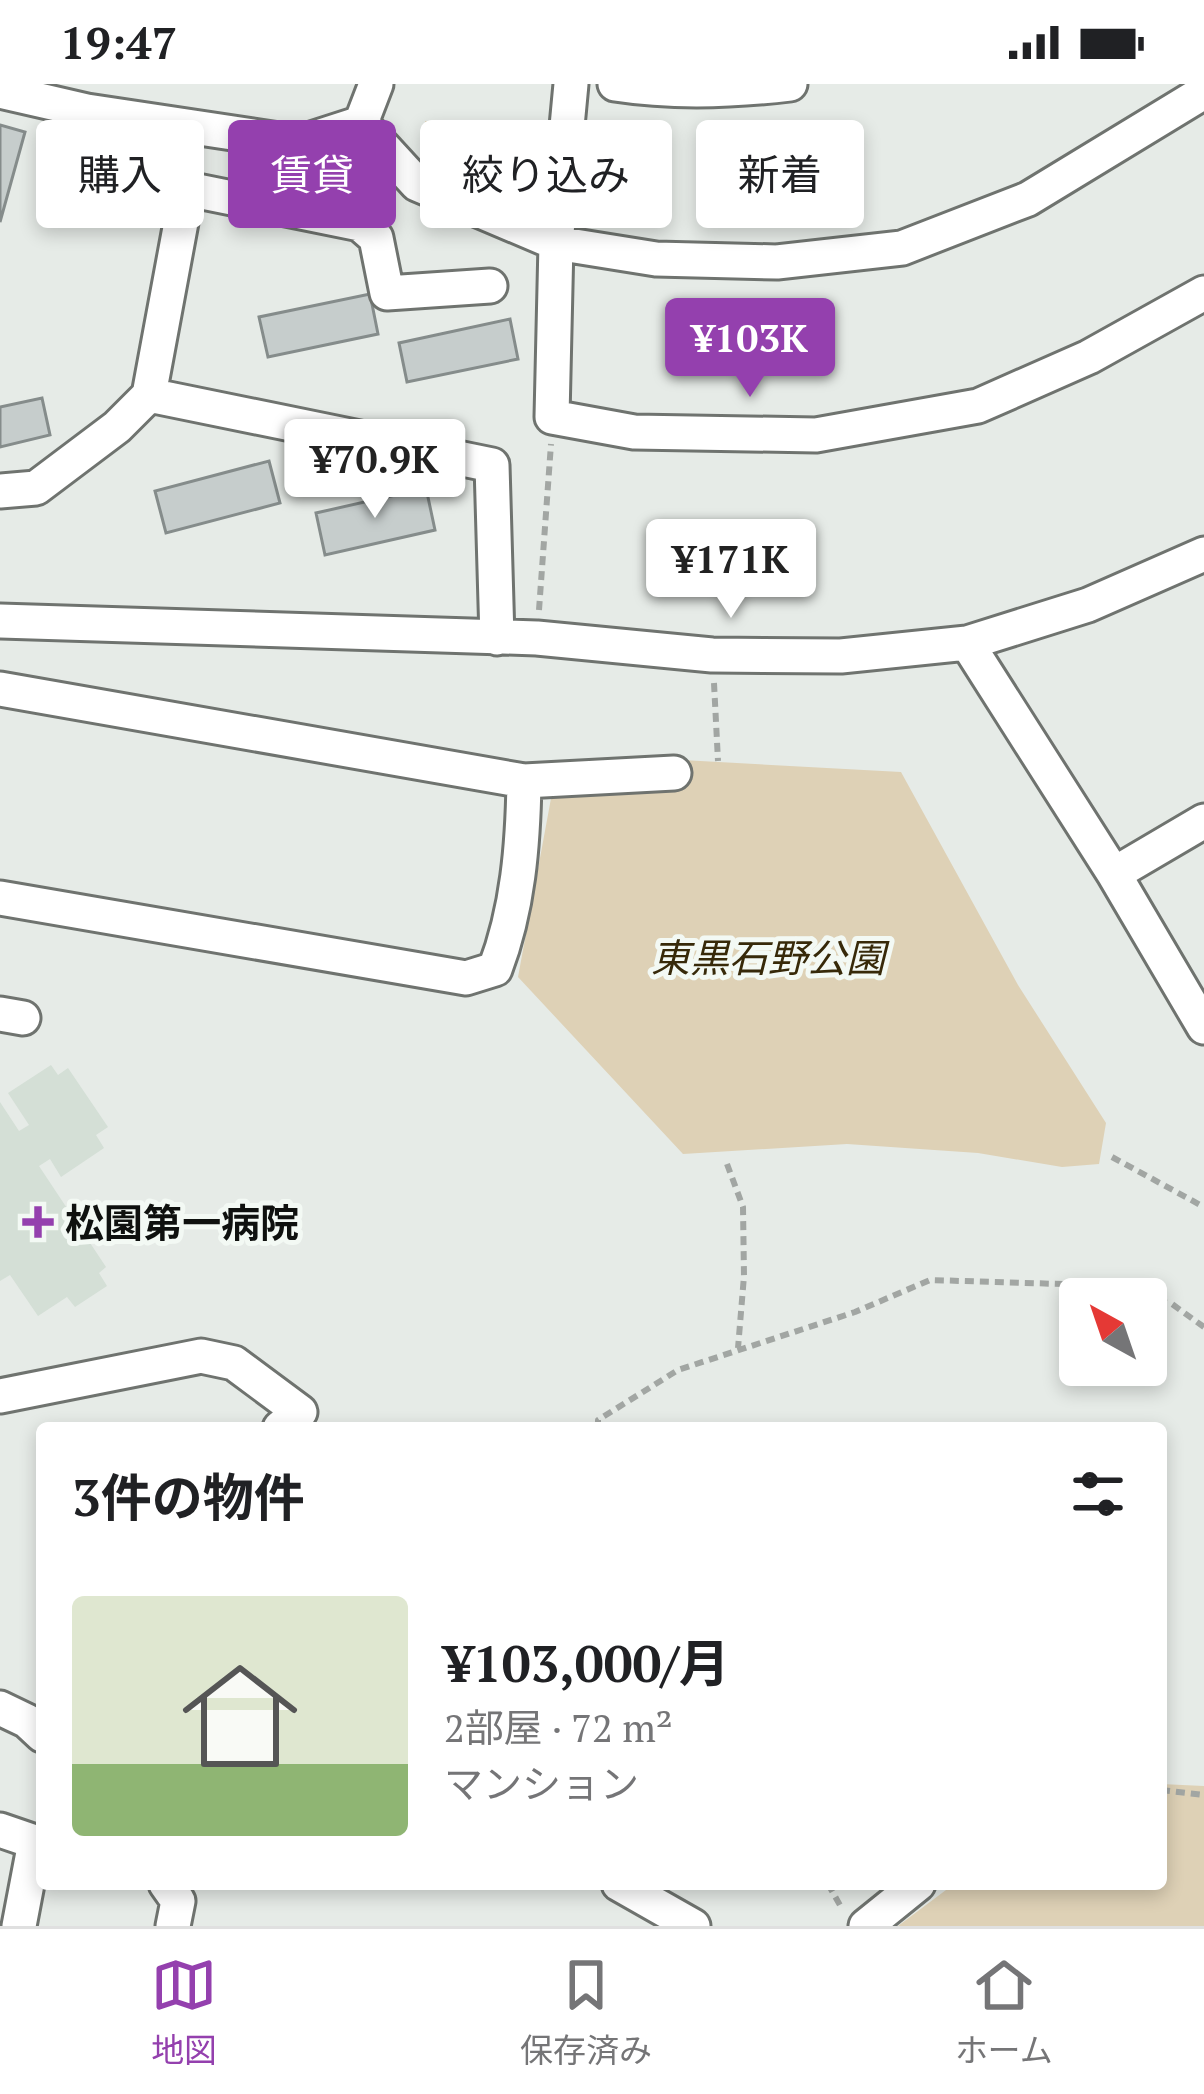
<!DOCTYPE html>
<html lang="ja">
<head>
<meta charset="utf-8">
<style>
	:root { --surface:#fff; --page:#f6f6f6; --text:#202124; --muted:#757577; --line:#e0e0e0; --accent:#9440ae }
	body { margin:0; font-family:"PT Serif","Noto Sans JP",serif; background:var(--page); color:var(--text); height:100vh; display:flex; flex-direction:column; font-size:45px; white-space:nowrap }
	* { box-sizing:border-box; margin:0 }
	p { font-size:39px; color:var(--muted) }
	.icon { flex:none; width:66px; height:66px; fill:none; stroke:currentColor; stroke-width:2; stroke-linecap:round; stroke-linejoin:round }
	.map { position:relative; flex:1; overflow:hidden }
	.drawer { position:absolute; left:36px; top:1338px; width:1131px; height:468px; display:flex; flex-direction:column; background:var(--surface); border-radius:12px; box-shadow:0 6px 18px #0003 }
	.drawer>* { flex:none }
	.banner { position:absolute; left:36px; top:36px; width:1134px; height:108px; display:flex; gap:24px }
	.needle { width:78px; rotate:320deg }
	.fabs { position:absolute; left:1059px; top:1194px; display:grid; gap:24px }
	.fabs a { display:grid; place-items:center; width:108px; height:108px; border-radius:12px; background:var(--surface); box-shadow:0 6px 18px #0003; font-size:60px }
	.price { position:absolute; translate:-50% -102px; padding:0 27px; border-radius:12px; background:#fff; color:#222; font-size:39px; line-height:78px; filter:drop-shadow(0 3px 6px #0008) }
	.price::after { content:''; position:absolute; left:50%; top:72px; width:36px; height:27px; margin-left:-18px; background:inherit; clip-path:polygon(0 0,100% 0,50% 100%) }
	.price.current { background:var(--accent); color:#fff }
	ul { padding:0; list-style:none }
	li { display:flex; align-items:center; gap:36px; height:300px; padding:0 36px }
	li+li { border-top:3px solid var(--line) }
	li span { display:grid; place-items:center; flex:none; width:336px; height:240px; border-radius:12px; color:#555 }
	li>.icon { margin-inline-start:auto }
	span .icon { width:144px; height:144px; fill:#fffc; stroke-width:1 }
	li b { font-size:51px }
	h2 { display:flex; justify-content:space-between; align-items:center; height:144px; padding:0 36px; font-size:51px }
	.tag { padding:0 42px; border-radius:12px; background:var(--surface); box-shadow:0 6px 18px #0003; font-size:42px; line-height:108px }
	.tag.current { background:var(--accent); color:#fff }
	.status { display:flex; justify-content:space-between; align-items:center; height:84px; padding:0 60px; background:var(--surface); direction:ltr }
	.status svg { height:33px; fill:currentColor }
	.tab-bar { display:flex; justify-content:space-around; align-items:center; height:168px; border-top:3px solid var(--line); background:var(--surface); font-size:33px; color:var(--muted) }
	.tab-bar a { display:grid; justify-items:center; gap:6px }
	.tab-bar .current { color:var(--accent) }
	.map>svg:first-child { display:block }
</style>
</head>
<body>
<div class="status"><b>19:47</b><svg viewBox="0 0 49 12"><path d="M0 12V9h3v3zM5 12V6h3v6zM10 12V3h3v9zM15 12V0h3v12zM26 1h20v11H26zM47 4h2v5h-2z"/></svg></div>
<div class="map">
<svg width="1204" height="1842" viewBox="0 0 1204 1842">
	<rect width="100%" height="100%" fill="#e6ebe7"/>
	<!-- built -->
	<path fill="#d4dfd6" d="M51,981L58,991L68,984L108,1043L96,1051L104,1064L61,1093L50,1075L39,1082L106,1183L99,1189L107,1202L75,1223L67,1213L38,1232L10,1191L0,1197V1018L19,1047L29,1041L8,1009Z"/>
	<!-- green -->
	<path fill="#ded1b6" d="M425,37L552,41L546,113L428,86Z
		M682,676L901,688L1018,901L1106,1039L1099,1080L1062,1083L978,1069L847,1060L683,1070L518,893L552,709Z
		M1161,1700L1204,1702V1842H898L954,1800H1161Z"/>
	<!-- building -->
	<path fill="#c6cdcc" stroke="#858c8b" stroke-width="3" d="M0,41L25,48L0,138Z
		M370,210L378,250L268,273L259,233Z
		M510,235L518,275L407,298L399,259Z
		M42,314L50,351L0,363V323Z
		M269,377L280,419L166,449L155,407Z
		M426,404L435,446L325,471L316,429Z"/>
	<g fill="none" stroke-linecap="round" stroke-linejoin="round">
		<defs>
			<path id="minor" d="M571,0L556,159L552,333L634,348L816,351L978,322L1089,273L1204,209
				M615,0C673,9 731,7 790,0
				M0,7L87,27L299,59L361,39L376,0
				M87,27L69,81L360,140L376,154L387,209L490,202
				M361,39L417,100L556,159L656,175L777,178L902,164L1028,115L1204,8
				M149,311L187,106
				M0,407L36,404L117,343L149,311L492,381L497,554
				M0,537L537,554L712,571L841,572L967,559L1088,521L1204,470
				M967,559L1114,790L1204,737
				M0,605L524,697C523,761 518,825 495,885L466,894L0,814
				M524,697L674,689
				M1114,790L1204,943
				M0,930L23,934
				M0,1312L201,1272L234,1279L300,1328L280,1344
				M0,1624L27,1637L42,1651
				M0,1746L35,1758L19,1842
				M166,1800L178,1817L173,1842
				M619,1800L693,1842
				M866,1842L918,1800"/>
		</defs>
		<!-- minor casing -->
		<use href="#minor" stroke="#6f736f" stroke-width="39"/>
		<!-- path -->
		<path stroke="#a2a6a3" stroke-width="6" stroke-dasharray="9 6" stroke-linecap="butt" d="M539,526L551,360
			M714,599L718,677
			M1112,1073L1204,1123
			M727,1080L743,1123L744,1192L738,1264
			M598,1344V1336L678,1286L855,1228L930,1196L1093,1201L1172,1220L1204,1243
			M1161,1706L1204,1711
			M828,1800L841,1823"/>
		<!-- minor -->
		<use href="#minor" stroke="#fff" stroke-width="33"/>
	</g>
	<!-- markers -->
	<path fill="#9440ae" stroke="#f3f9f4" stroke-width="4.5" d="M32 1120h12v12h12v12h-12v12h-12v-12h-12v-12h12z"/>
	<g text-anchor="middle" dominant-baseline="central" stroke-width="10" stroke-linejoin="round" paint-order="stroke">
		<!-- park labels -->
		<g font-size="39" font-style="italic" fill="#372909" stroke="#f3f9f4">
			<text x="768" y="873">東黒石野公園</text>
		</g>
		<!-- poi labels -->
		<g font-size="39" font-weight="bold" fill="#0f110f" stroke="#f3f9f4" text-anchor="start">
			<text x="65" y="1138">松園第一病院</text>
		</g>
	</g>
</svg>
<div class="fabs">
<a><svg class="needle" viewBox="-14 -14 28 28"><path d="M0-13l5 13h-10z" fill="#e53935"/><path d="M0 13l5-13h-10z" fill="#757577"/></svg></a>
</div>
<b class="price current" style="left:750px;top:316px">¥103K</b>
<b class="price" style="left:375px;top:437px">¥70.9K</b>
<b class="price" style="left:731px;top:537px">¥171K</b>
<div class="banner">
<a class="tag">購入</a>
<a class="tag current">賃貸</a>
<a class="tag">絞り込み</a>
<a class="tag">新着</a>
</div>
<section class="drawer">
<h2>3件の物件<svg class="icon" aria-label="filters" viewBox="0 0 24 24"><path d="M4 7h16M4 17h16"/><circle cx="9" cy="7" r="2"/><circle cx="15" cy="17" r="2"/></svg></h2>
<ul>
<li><span style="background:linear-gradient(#dfe7d0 70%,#8fb573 0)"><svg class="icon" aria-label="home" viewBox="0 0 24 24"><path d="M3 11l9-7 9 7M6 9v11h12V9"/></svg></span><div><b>¥103,000/月</b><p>2部屋 · 72 m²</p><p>マンション</p></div></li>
</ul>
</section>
</div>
<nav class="tab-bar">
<a class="current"><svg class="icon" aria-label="map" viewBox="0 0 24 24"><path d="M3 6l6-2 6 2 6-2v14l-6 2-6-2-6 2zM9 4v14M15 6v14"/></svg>地図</a>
<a><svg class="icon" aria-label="saved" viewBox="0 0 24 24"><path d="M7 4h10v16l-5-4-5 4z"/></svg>保存済み</a>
<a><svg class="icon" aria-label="home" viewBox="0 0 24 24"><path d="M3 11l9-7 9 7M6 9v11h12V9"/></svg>ホーム</a>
</nav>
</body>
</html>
